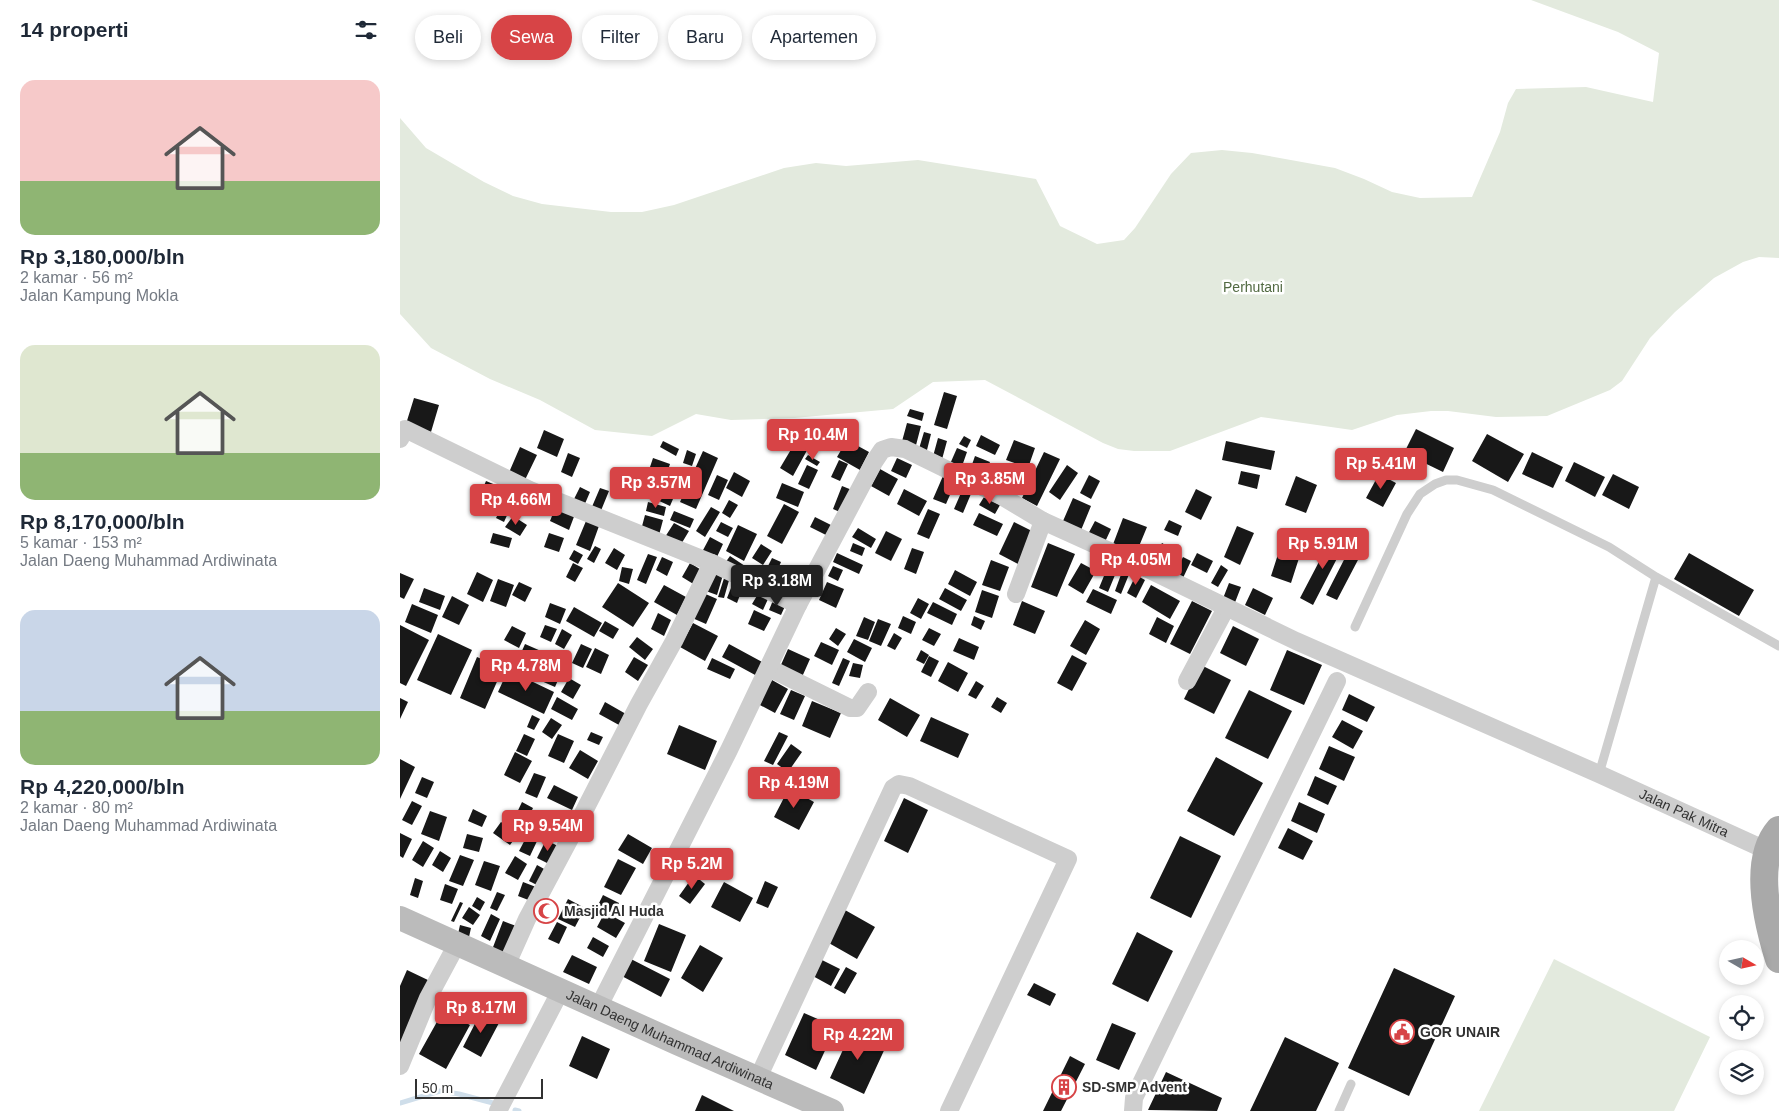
<!DOCTYPE html>
<html lang="id">
<head>
<meta charset="utf-8">
<style>
	:root { --surface:#fff; --page:#f6f6f7; --text:#1f2937; --muted:#747a83; --accent:#d74446 }
	body { margin:0; font-family:Helvetica,sans-serif; background:var(--page); color:var(--text); height:100vh; display:flex; flex-direction:column; font-size:19px; white-space:nowrap }
	* { box-sizing:border-box; margin:0 }
	p { font-size:16px; color:var(--muted) }
	.icon { flex:none; width:28px; height:28px; fill:none; stroke:currentColor; stroke-width:2; stroke-linecap:round; stroke-linejoin:round }
	.map { position:relative; flex:1; overflow:hidden }
	.details { display:flex; flex-direction:column; background:var(--surface); width:400px }
	.details>* { flex:none }
	.hud { position:absolute; left:15px; top:15px; width:475px; height:45px; display:flex; gap:10px }
	.needle { width:32px; rotate:99deg }
	.fabs { position:absolute; left:1319px; top:940px; display:grid; gap:10px }
	.fabs a { display:grid; place-items:center; width:45px; height:45px; border-radius:50%; background:var(--surface); box-shadow:0 2px 8px #0003; font-size:25px }
	.scale { position:absolute; left:15px; bottom:12px; width:128px; box-sizing:border-box; padding-left:5px; border:2px solid #313131; border-top:0; font-size:14px; line-height:18px; white-space:nowrap; color:#313131; -webkit-text-stroke:4px #fff; paint-order:stroke }
	.price { position:absolute; translate:-50% -42px; padding:0 11px; border-radius:5px; background:var(--accent); color:#fff; font-size:16px; line-height:32px; filter:drop-shadow(0 1px 2px #0008) }
	.price::after { content:''; position:absolute; left:50%; top:30px; width:15px; height:11px; margin-left:-8px; background:inherit; clip-path:polygon(0 0,100% 0,50% 100%) }
	.price.selected { background:#222; color:#fff }
	ul { padding:0; list-style:none }
	li { display:grid; align-content:center; gap:10px; height:265px; padding:0 20px }
	li span { display:grid; place-items:center; height:155px; border-radius:15px; color:#555 }
	li>.icon { margin-inline-start:auto }
	span .icon { width:90px; height:90px; fill:#fffc; stroke-width:1 }
	li b { font-size:21px }
	h2 { display:flex; justify-content:space-between; align-items:center; height:60px; padding:0 20px; font-size:21px }
	.pill { padding:0 18px; border-radius:22px; background:var(--surface); box-shadow:0 2px 8px #0003; font-size:18px; line-height:45px }
	.pill.selected { background:var(--accent); color:#fff }
	main { display:flex; flex:1; min-height:0 }
	.map>svg:first-child { display:block }
</style>
</head>
<body>
<main>
<section class="details">
<h2>14 properti<svg class="icon" aria-label="filters" viewBox="0 0 24 24"><path d="M4 7h16M4 17h16"/><circle cx="9" cy="7" r="2"/><circle cx="15" cy="17" r="2"/></svg></h2>
<ul>
<li><span style="background:linear-gradient(#f6c9c9 65%,#8fb573 0)"><svg class="icon" aria-label="home" viewBox="0 0 24 24"><path d="M3 11l9-7 9 7M6 9v11h12V9"/></svg></span><div><b>Rp 3,180,000/bln</b><p>2 kamar · 56 m²</p><p>Jalan Kampung Mokla</p></div></li>
<li><span style="background:linear-gradient(#dfe7d0 70%,#8fb573 0)"><svg class="icon" aria-label="home" viewBox="0 0 24 24"><path d="M3 11l9-7 9 7M6 9v11h12V9"/></svg></span><div><b>Rp 8,170,000/bln</b><p>5 kamar · 153 m²</p><p>Jalan Daeng Muhammad Ardiwinata</p></div></li>
<li><span style="background:linear-gradient(#c9d6e8 65%,#8fb573 0)"><svg class="icon" aria-label="home" viewBox="0 0 24 24"><path d="M3 11l9-7 9 7M6 9v11h12V9"/></svg></span><div><b>Rp 4,220,000/bln</b><p>2 kamar · 80 m²</p><p>Jalan Daeng Muhammad Ardiwinata</p></div></li>
</ul>
</section>
<div class="map">
<svg width="1379" height="1111" viewBox="0 0 1379 1111">
	<rect width="100%" height="100%" fill="#fff"/>
	<!-- green -->
	<path fill="#e3eade" d="M1131,0H1379V258L1359,257L1343,262L1314,278L1275,312L1250,338L1222,381L1210,390L1147,416L1096,417L1048,411H1031L997,415L952,430L861,417L770,451H734L718,449L703,443L585,380L533,382L493,409L394,418L331,420L296,414L252,436L195,430L140,400L90,379L31,348L0,314V118L26,148L84,182L113,196L142,204L211,212H242L274,205L384,168L416,163L446,166L518,160L636,179L660,226L697,244L724,240L735,228L771,174L791,153L822,150L852,153L935,168L964,179L992,192L1020,198L1072,197L1100,132L1108,103L1116,89L1186,87L1253,102L1259,53L1218,32Z
		M1154,959L1310,1037L1274,1111H1079Z"/>
	<g fill="none" stroke-linecap="round" stroke-linejoin="round">
		<!-- stream -->
		<path stroke="#cfdeea" stroke-width="5" d="M0,1103L40,1091L59,1094L93,1103
			M115,1110L119,1111"/>
	</g>
	<!-- building -->
	<path fill="#181818" d="M544,392L557,396L547,429L534,425Z
		M14,398L39,405L31,432L6,424Z
		M510,409L524,413L522,421L507,416Z
		M507,423L521,426L515,449L501,445Z
		M1016,429L1054,448L1043,472L1004,453Z
		M144,430L164,439L157,457L137,448Z
		M524,432L531,434L526,454L518,452Z
		M1087,434L1124,454L1108,482L1072,461Z
		M581,435L600,445L595,455L576,446Z
		M399,436L411,443L393,476L380,468Z
		M564,436L571,440L567,448L559,444Z
		M538,438L547,441L541,463L532,460Z
		M447,440L469,452L460,470L437,457Z
		M614,440L635,448L628,468L606,460Z
		M263,441L279,449L276,456L260,447Z
		M826,441L875,451L871,470L822,460Z
		M120,447L137,455L123,484L107,477Z
		M557,448L567,452L561,469L550,464Z
		M287,450L296,454L292,466L283,463Z
		M303,451L318,458L296,509L280,502Z
		M644,452L660,459L637,506L622,498Z
		M1132,452L1163,467L1153,488L1122,474Z
		M168,453L180,458L172,477L161,472Z
		M408,455L420,462L417,466L405,459Z
		M575,456L590,462L582,482L568,476Z
		M253,458L270,464L266,476L249,470Z
		M497,458L512,465L506,478L491,471Z
		M439,460L448,464L440,481L431,477Z
		M1174,462L1205,477L1195,497L1165,481Z
		M407,465L418,470L409,489L398,484Z
		M596,465L617,474L609,493L588,485Z
		M667,465L678,473L660,500L649,492Z
		M480,469L498,479L489,496L471,486Z
		M283,470L291,475L285,485L277,480Z
		M841,471L860,475L857,489L838,484Z
		M334,472L350,481L342,497L326,488Z
		M979,474L996,483L983,507L966,498Z
		M1213,474L1239,487L1229,509L1202,495Z
		M317,475L328,480L319,500L308,495Z
		M689,475L700,481L691,499L680,493Z
		M543,476L556,481L546,504L533,499Z
		M896,476L917,485L906,513L885,505Z
		M268,478L281,484L276,496L263,491Z
		M86,481L98,486L90,507L77,502Z
		M382,483L404,492L398,507L376,498Z
		M442,486L452,490L442,513L433,509Z
		M564,486L573,489L563,513L554,509Z
		M180,487L190,492L184,506L173,501Z
		M200,488L209,491L200,513L191,509Z
		M504,489L527,501L519,516L497,504Z
		M796,489L812,497L801,520L785,512Z
		M258,492L273,499L270,506L255,499Z
		M123,497L138,504L132,515L117,508Z
		M584,497L600,505L595,514L579,505Z
		M106,498L113,502L104,522L96,518Z
		M673,498L691,506L679,535L660,528Z
		M329,500L338,505L330,518L322,513Z
		M248,502L266,507L264,516L246,511Z
		M384,504L399,512L382,544L367,536Z
		M156,506L175,514L169,530L150,521Z
		M311,507L320,512L305,537L296,531Z
		M528,509L540,514L529,539L517,534Z
		M274,511L294,519L290,528L270,520Z
		M579,513L603,524L597,536L573,525Z
		M245,515L263,520L259,535L241,530Z
		M113,516L127,525L120,536L105,527Z
		M415,517L433,526L428,536L410,527Z
		M723,518L747,527L735,556L712,547Z
		M769,520L782,526L778,536L764,530Z
		M186,521L199,526L190,551L176,545Z
		M695,521L711,529L704,544L687,536Z
		M321,522L333,528L328,537L316,531Z
		M614,522L634,532L618,564L599,554Z
		M274,523L289,531L280,546L265,537Z
		M338,525L357,534L344,561L326,551Z
		M837,526L854,533L840,565L824,557Z
		M458,528L476,539L471,548L452,537Z
		M486,531L502,539L491,561L475,553Z
		M93,533L112,538L109,548L90,543Z
		M149,533L164,538L159,552L144,547Z
		M933,535L946,541L913,605L900,598Z
		M310,537L323,544L316,559L302,552Z
		M453,543L465,548L462,556L450,551Z
		M648,543L675,554L657,597L631,587Z
		M762,543L777,552L772,561L757,552Z
		M361,544L372,551L363,565L352,558Z
		M195,546L201,549L194,563L187,559Z
		M214,548L225,555L217,570L205,563Z
		M512,548L524,552L516,574L504,569Z
		M880,548L900,555L891,583L871,576Z
		M174,550L183,555L178,564L169,559Z
		M948,552L959,558L937,600L926,595Z
		M437,553L463,565L459,574L433,562Z
		M797,553L813,561L807,573L791,565Z
		M1289,553L1354,590L1339,616L1274,579Z
		M248,554L257,557L246,584L237,580Z
		M751,555L769,566L763,575L746,564Z
		M330,556L348,568L344,575L325,563Z
		M262,557L273,562L267,576L256,570Z
		M783,557L791,561L782,580L773,576Z
		M372,558L381,562L371,585L361,580Z
		M591,560L609,567L600,591L582,585Z
		M173,563L183,568L175,582L166,577Z
		M290,563L303,571L295,585L282,577Z
		M681,563L696,571L683,594L668,585Z
		M821,565L828,570L818,587L811,583Z
		M433,566L443,570L438,581L428,576Z
		M222,567L233,569L229,584L219,581Z
		M723,569L730,572L721,594L715,591Z
		M555,570L577,582L570,596L548,584Z
		M308,571L323,575L317,595L303,590Z
		M706,571L715,575L708,592L699,588Z
		M77,572L93,580L83,602L67,594Z
		M0,573L14,579L4,599L0,597Z
		M325,575L330,577L324,598L318,597Z
		M736,575L745,580L736,598L727,593Z
		M98,579L114,585L106,607L90,601Z
		M119,582L132,588L125,602L112,595Z
		M427,582L444,589L436,608L419,600Z
		M218,583L249,603L233,627L202,607Z
		M333,583L343,587L337,603L327,598Z
		M829,583L841,587L834,605L822,601Z
		M264,585L286,597L277,615L254,602Z
		M751,585L780,601L770,619L742,602Z
		M24,588L45,596L40,610L19,602Z
		M545,588L567,600L561,611L539,599Z
		M853,588L873,598L865,615L845,605Z
		M693,589L717,600L711,614L686,602Z
		M582,590L599,596L592,618L575,612Z
		M301,592L317,599L306,624L290,617Z
		M358,594L368,599L363,610L352,604Z
		M52,596L69,605L59,625L42,617Z
		M374,598L386,604L381,615L369,610Z
		M518,598L529,604L521,619L510,613Z
		M622,601L645,611L635,634L613,625Z
		M792,601L812,611L790,654L770,644Z
		M533,602L557,614L552,625L527,613Z
		M150,603L166,609L160,624L145,617Z
		M12,604L38,615L31,633L5,622Z
		M174,607L202,623L194,637L166,621Z
		M354,610L371,618L364,631L348,624Z
		M258,613L271,620L264,636L251,629Z
		M503,616L516,622L511,634L498,628Z
		M574,616L585,621L581,630L571,625Z
		M464,617L475,622L468,640L456,636Z
		M757,617L774,626L766,643L749,634Z
		M478,619L491,624L481,646L469,641Z
		M685,620L700,629L686,655L670,646Z
		M205,621L219,629L213,639L199,631Z
		M293,623L318,636L305,661L280,647Z
		M0,625L29,640L6,686L0,683Z
		M145,625L157,629L151,642L140,637Z
		M112,626L126,633L119,648L104,640Z
		M833,626L859,639L846,666L820,653Z
		M436,628L446,634L438,646L429,639Z
		M529,628L541,634L534,646L522,640Z
		M162,629L172,635L164,649L155,644Z
		M494,633L502,638L495,650L487,646Z
		M38,634L72,650L51,695L17,680Z
		M237,637L253,649L245,660L229,647Z
		M559,638L579,647L574,660L553,651Z
		M454,639L472,648L465,662L447,652Z
		M421,642L439,650L432,665L414,656Z
		M125,644L166,662L155,687L114,669Z
		M181,644L192,649L183,668L172,663Z
		M329,644L364,663L357,676L322,657Z
		M195,648L209,655L201,674L186,667Z
		M388,649L410,659L402,677L380,667Z
		M521,650L529,655L524,664L516,660Z
		M887,650L922,665L904,705L870,690Z
		M672,655L687,663L672,691L657,683Z
		M529,656L539,661L531,677L521,672Z
		M77,657L103,668L85,709L60,698Z
		M234,657L248,665L238,681L225,672Z
		M312,658L335,669L330,679L307,669Z
		M443,658L450,661L439,686L432,683Z
		M548,662L568,673L558,692L538,681Z
		M453,663L463,665L460,678L449,676Z
		M801,665L831,680L814,714L784,699Z
		M108,670L154,692L144,714L98,692Z
		M169,678L181,685L173,699L161,692Z
		M372,680L388,689L375,713L358,704Z
		M576,681L584,686L576,699L568,695Z
		M391,690L405,696L394,720L380,714Z
		M849,690L892,711L868,759L825,738Z
		M949,694L975,707L967,722L942,710Z
		M157,697L178,709L172,720L151,709Z
		M597,697L607,703L601,713L591,707Z
		M0,698L8,702L0,719Z
		M490,698L520,715L507,737L478,720Z
		M412,701L441,713L430,738L402,726Z
		M205,702L226,714L219,725L199,714Z
		M132,715L140,719L134,730L127,727Z
		M531,717L569,734L558,758L520,741Z
		M151,718L162,725L152,739L142,732Z
		M942,720L963,731L953,749L932,737Z
		M279,725L317,741L305,770L267,754Z
		M191,732L203,737L199,745L187,740Z
		M379,732L388,736L373,765L364,761Z
		M124,734L135,739L127,756L116,751Z
		M158,734L174,741L164,763L148,756Z
		M391,744L402,752L388,772L377,764Z
		M929,746L955,757L944,781L919,769Z
		M180,750L198,761L188,779L169,768Z
		M115,752L132,761L120,783L104,775Z
		M816,757L863,783L834,836L787,811Z
		M0,759L15,767L0,799Z
		M134,773L146,777L137,798L125,793Z
		M915,776L937,786L928,805L907,795Z
		M22,777L34,782L27,798L15,793Z
		M154,785L178,797L172,810L147,798Z
		M389,788L414,802L399,830L374,817Z
		M504,798L528,810L508,853L484,841Z
		M12,801L22,806L12,825L2,820Z
		M122,802L133,808L123,829L112,823Z
		M899,802L925,814L917,833L891,821Z
		M73,809L87,816L82,827L68,821Z
		M30,811L47,817L39,841L21,834Z
		M153,811L175,821L168,836L146,826Z
		M101,822L118,834L110,845L93,833Z
		M888,828L913,841L903,860L878,848Z
		M0,833L12,839L3,858L0,856Z
		M67,834L83,838L79,852L63,848Z
		M128,834L138,839L130,856L119,851Z
		M228,834L252,848L243,864L218,850Z
		M780,836L821,856L791,918L750,898Z
		M146,840L158,846L149,864L137,858Z
		M23,841L34,848L23,867L12,860Z
		M40,851L51,858L43,872L32,865Z
		M60,855L74,860L63,886L49,881Z
		M115,856L127,864L118,880L105,873Z
		M218,859L236,868L221,895L204,887Z
		M84,861L100,866L91,891L75,885Z
		M137,865L146,870L139,886L129,881Z
		M294,875L305,884L290,904L279,896Z
		M15,878L23,881L18,898L10,895Z
		M365,881L378,887L368,908L356,903Z
		M123,882L136,887L131,901L118,896Z
		M324,882L353,898L340,922L311,907Z
		M45,884L58,889L52,904L40,900Z
		M97,892L105,895L97,911L90,908Z
		M203,895L219,903L213,914L198,905Z
		M77,897L85,902L80,911L72,906Z
		M145,898L157,906L146,923L134,915Z
		M168,899L185,908L175,927L158,919Z
		M60,902L63,903L54,922L51,921Z
		M69,907L80,915L73,925L62,918Z
		M445,910L475,927L457,959L427,942Z
		M205,912L225,923L216,938L197,927Z
		M91,914L100,919L90,941L81,936Z
		M103,921L119,927L107,961L90,955Z
		M157,922L167,927L159,944L148,939Z
		M259,924L286,935L271,972L244,961Z
		M60,925L71,928L69,937L58,934Z
		M737,932L773,951L748,1002L712,984Z
		M193,937L209,946L203,957L187,948Z
		M300,945L323,958L303,992L281,978Z
		M172,955L197,967L189,984L163,972Z
		M227,957L270,979L261,997L218,974Z
		M420,959L440,969L431,986L411,975Z
		M446,967L457,973L445,994L434,988Z
		M994,968L1055,996L1009,1096L948,1068Z
		M7,970L30,981L0,1047V986Z
		M634,983L656,994L650,1006L627,995Z
		M43,1011L70,1025L46,1069L19,1054Z
		M81,1012L100,1021L81,1057L63,1047Z
		M404,1013L436,1027L416,1070L385,1055Z
		M712,1023L736,1033L719,1070L696,1060Z
		M453,1028L487,1044L464,1094L430,1078Z
		M182,1036L210,1049L197,1079L169,1066Z
		M885,1037L939,1063L916,1111H850Z
		M670,1056L685,1064L661,1111H643Z
		M766,1072L822,1098L817,1111L748,1110Z
		M302,1095L334,1111H295Z"/>
	<g fill="none" stroke-linecap="round" stroke-linejoin="round">
		<!-- service -->
		<path stroke="#cecece" stroke-width="9" d="M955,627L1007,514L1020,494L1035,484L1046,480H1057L1093,490L1209,547L1256,577L1379,646
			M1199,774L1256,577
			M939,1111L951,1084"/>
		<!-- minor -->
		<g stroke="#cecece" stroke-width="18">
			<path d="M0,439L5,429L130,490L312,563L398,605"/>
			<path d="M616,594L643,521"/>
			<path d="M369,668L450,708H457L468,692"/>
			<path d="M787,681L826,608"/>
			<path d="M106,966L127,919L175,829L239,704L274,641L312,563"/>
			<path id="s1" d="M198,1008L329,750L398,605L474,462L482,450L491,447L505,449L603,497L643,521L729,560L896,641L1199,774L1368,851"/>
			<path d="M0,1066L28,998L57,944"/>
			<path d="M358,1078L493,788L499,784L509,786L668,859L549,1111"/>
			<path d="M98,1111L161,990"/>
			<path d="M733,1111L734,1098L764,1036L937,681"/>
		</g>
		<!-- secondary -->
		<path stroke="#bbb" stroke-width="24" id="s2" d="M0,918L277,1043L432,1111"/>
		<!-- primary -->
		<path stroke="#a9a9a9" stroke-width="28" d="M1379,830C1352,861 1368,924 1379,959"/>
	</g>
	<!-- icons -->
	<defs>
		<symbol id="mosque-ring" viewBox="-11 -11 22 22"><circle r="9.5" fill="#fff" stroke="#d74446" stroke-width="1.5"/><path d="M3.5-4.9A6 6 0 1 0 3.5 4.9A5 5 0 1 1 3.5-4.9Z" fill="#d74446"/></symbol>
		<symbol id="civic-ring" viewBox="-11 -11 22 22"><circle r="9.5" fill="#fff" stroke="#d74446" stroke-width="1.5"/><path d="M-.6-6.5H3V-4.5H.6V-3L4-1V1h2V6H-6V1h2V-1L-.6-3ZM-1.2 2.5V6h2.4V2.5Z" fill="#d74446"/></symbol>
		<symbol id="building-ring" viewBox="-11 -11 22 22"><circle r="9.5" fill="#fff" stroke="#d74446" stroke-width="1.5"/><path d="M-4-6H4V6H1V3H-1V6H-4ZM-2.5-4.3h1.7v1.8h-1.7ZM.8-4.3h1.7v1.8H.8ZM-2.5-1h1.7V.8h-1.7ZM.8-1h1.7V.8H.8Z" fill="#d74446"/></symbol>
	</defs>
	<g fill-rule="evenodd">
		<use href="#mosque-ring" x="132" y="897" width="28" height="28"/>
		<use href="#civic-ring" x="988" y="1018" width="28" height="28"/>
		<use href="#building-ring" x="650" y="1073" width="28" height="28"/>
	</g>
	<g text-anchor="middle" dominant-baseline="central" stroke-width="5" stroke-linejoin="round" paint-order="stroke">
		<!-- park labels -->
		<g font-size="14" fill="#526a42" stroke="#fff">
			<text x="853" y="287">Perhutani</text>
		</g>
		<!-- street labels -->
		<g font-size="14" fill="#313131" stroke="#fff">
			<text stroke="none"><textPath href="#s1" startOffset="1510">Jalan Pak Mitra</textPath></text>
			<text stroke="none"><textPath href="#s2" startOffset="296">Jalan Daeng Muhammad Ardiwinata</textPath></text>
		</g>
		<!-- poi labels -->
		<g font-size="14" font-weight="bold" fill="#313131" stroke="#fff" text-anchor="start">
			<text x="164" y="911">Masjid Al Huda</text>
			<text x="1020" y="1032">GOR UNAIR</text>
			<text x="682" y="1087">SD-SMP Advent</text>
		</g>
	</g>
</svg>
<div class="fabs">
<a><svg class="needle" viewBox="-14 -14 28 28"><path d="M0-13l5 13h-10z" fill="#e53935"/><path d="M0 13l5-13h-10z" fill="#747a83"/></svg></a>
<a><svg class="icon" aria-label="locate" viewBox="0 0 24 24"><circle cx="12" cy="12" r="6"/><path d="M12 2v4M12 18v4M2 12h4M18 12h4"/></svg></a>
<a><svg class="icon" aria-label="layers" viewBox="0 0 24 24"><path d="M12 4l9 5-9 5-9-5zM3 14l9 5 9-5"/></svg></a>
</div>
<div class="scale">50 m</div>
<b class="price" style="left:413px;top:461px">Rp 10.4M</b>
<b class="price" style="left:981px;top:490px">Rp 5.41M</b>
<b class="price" style="left:590px;top:505px">Rp 3.85M</b>
<b class="price" style="left:256px;top:509px">Rp 3.57M</b>
<b class="price" style="left:116px;top:526px">Rp 4.66M</b>
<b class="price" style="left:923px;top:570px">Rp 5.91M</b>
<b class="price" style="left:736px;top:586px">Rp 4.05M</b>
<b class="price selected" style="left:377px;top:607px">Rp 3.18M</b>
<b class="price" style="left:126px;top:692px">Rp 4.78M</b>
<b class="price" style="left:394px;top:809px">Rp 4.19M</b>
<b class="price" style="left:148px;top:852px">Rp 9.54M</b>
<b class="price" style="left:292px;top:890px">Rp 5.2M</b>
<b class="price" style="left:81px;top:1034px">Rp 8.17M</b>
<b class="price" style="left:458px;top:1061px">Rp 4.22M</b>
<div class="hud">
<a class="pill">Beli</a>
<a class="pill selected">Sewa</a>
<a class="pill">Filter</a>
<a class="pill">Baru</a>
<a class="pill">Apartemen</a>
</div>
</div>
</main>
</body>
</html>
